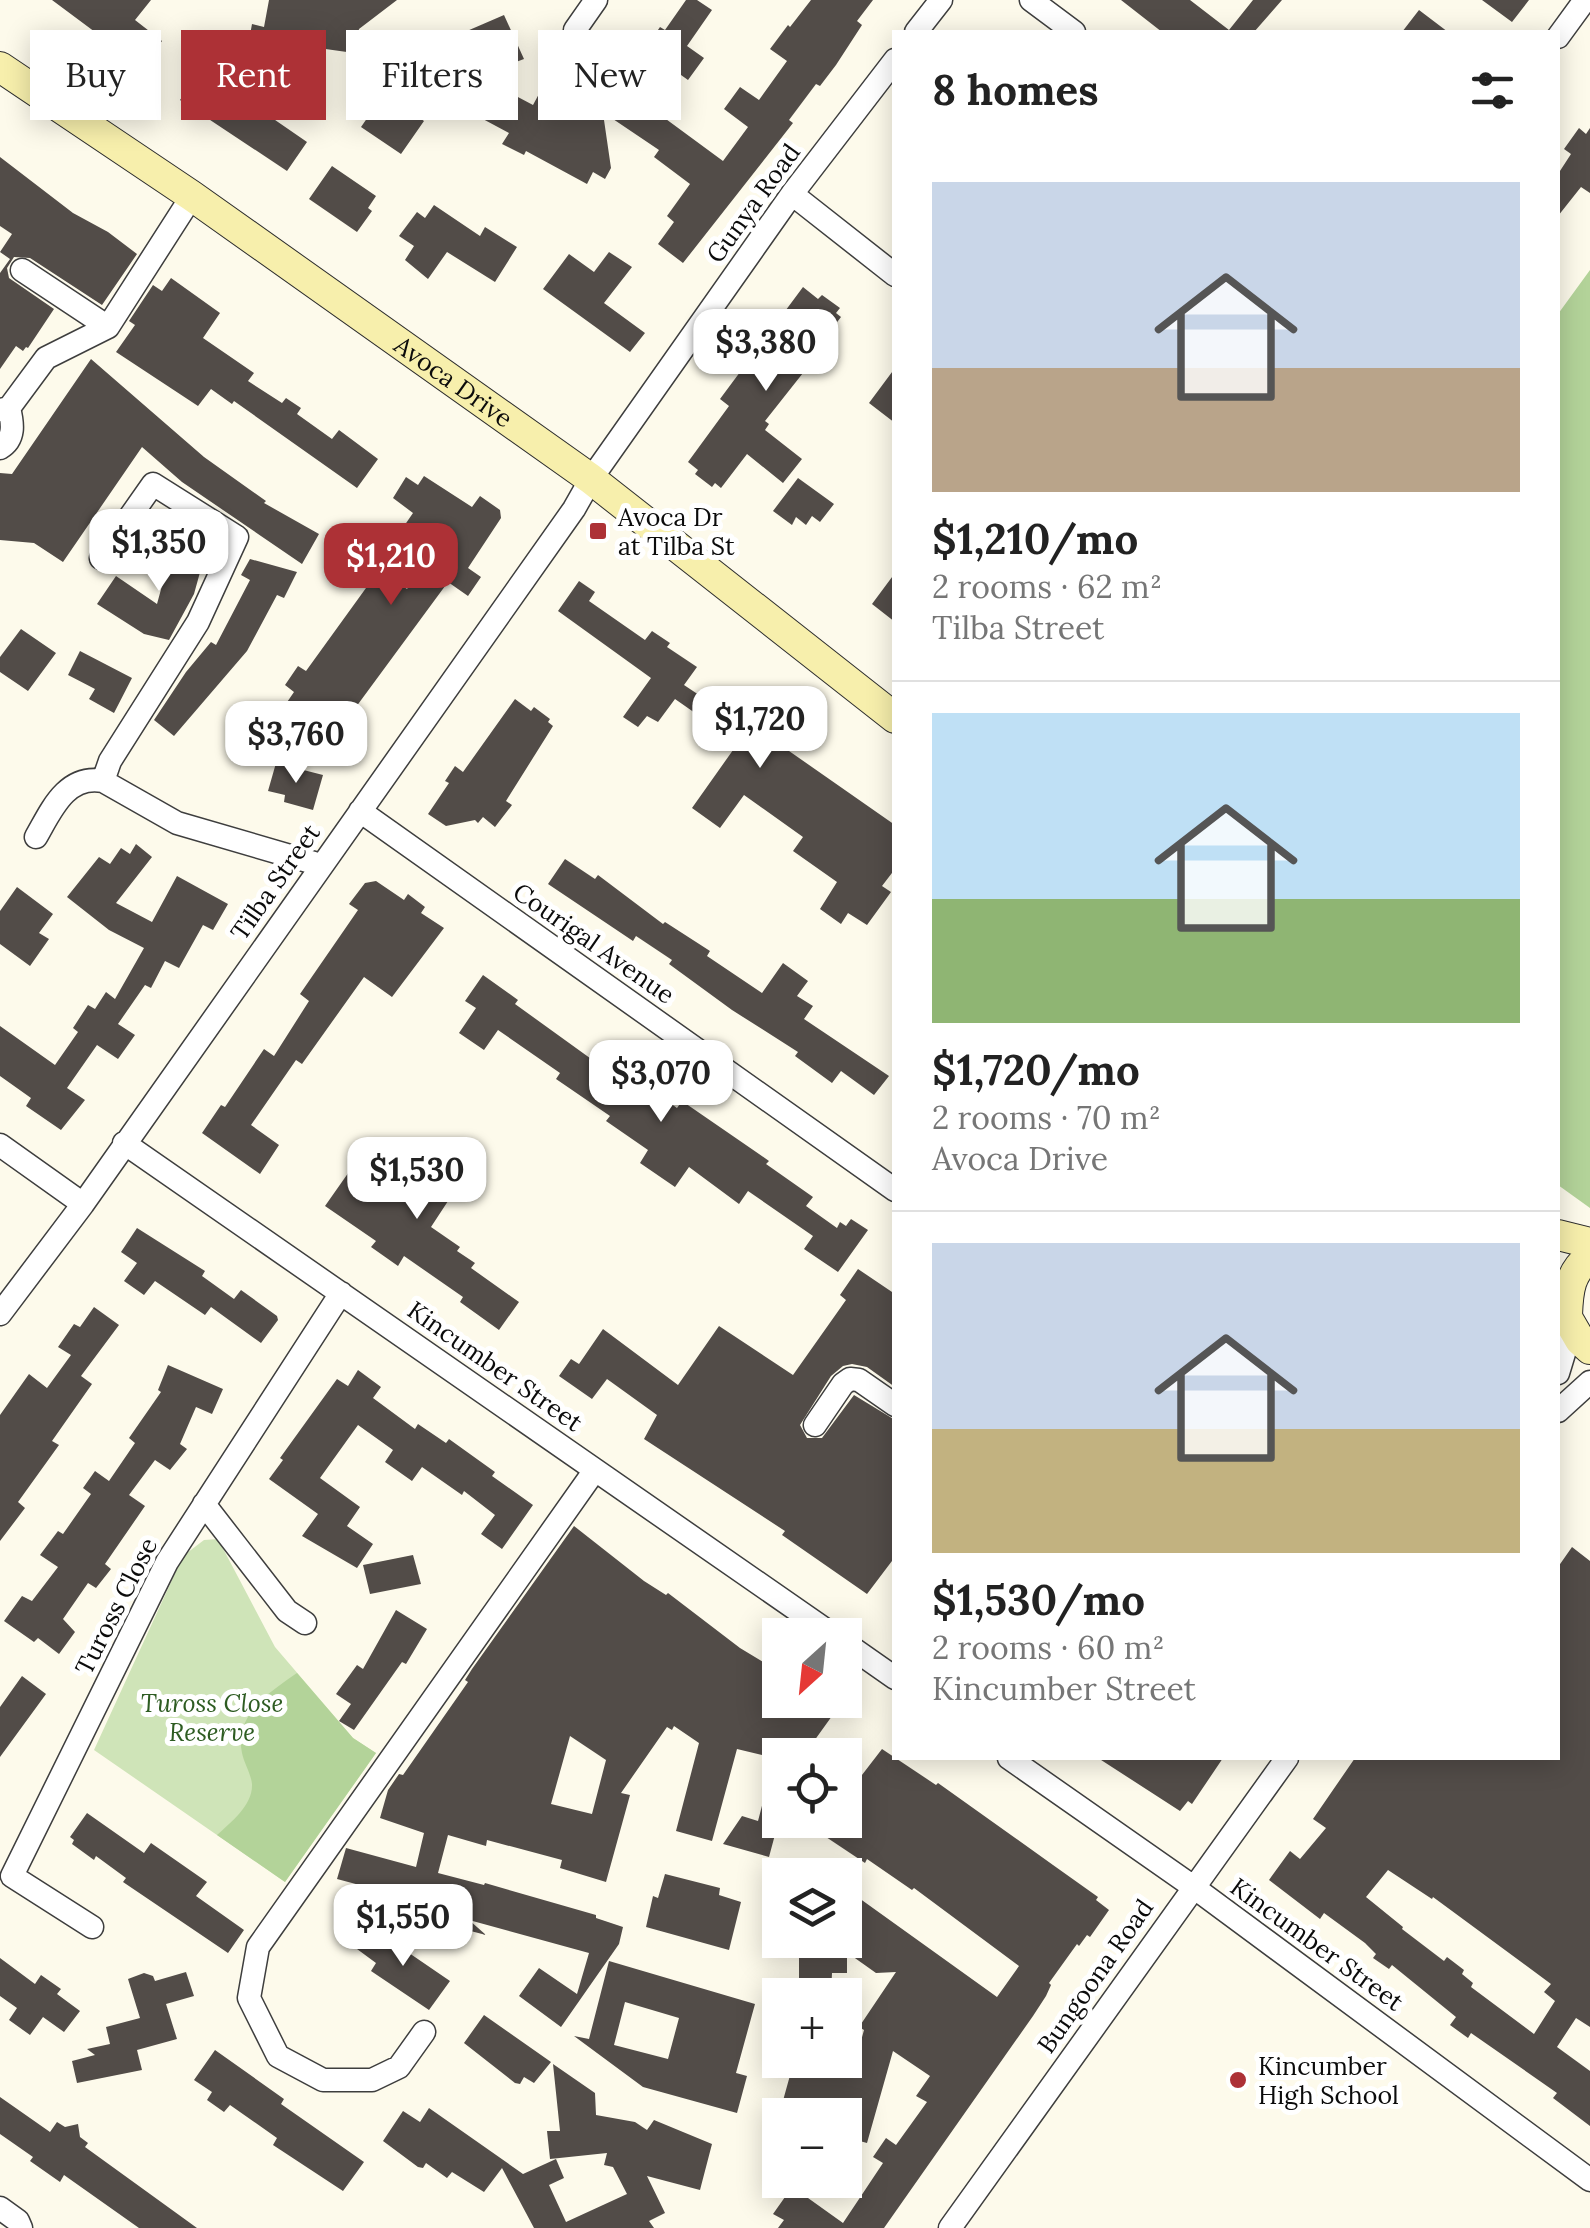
<!DOCTYPE html>
<html lang="en">
<head>
<meta charset="utf-8">
<style>
	:root { --surface:#fff; --page:#f6f6f6; --text:#222; --muted:#767676; --line:#e0e0e0; --accent:#ad3136 }
	body { margin:0; font-family:Lora,serif; background:var(--page); color:var(--text); height:100vh; display:flex; flex-direction:column; font-size:38px; white-space:nowrap }
	* { box-sizing:border-box; margin:0 }
	p { font-size:32px; color:var(--muted) }
	.icon { flex:none; width:55px; height:55px; fill:none; stroke:currentColor; stroke-width:2; stroke-linecap:round; stroke-linejoin:round }
	.map { position:relative; flex:1; overflow:hidden }
	.panel { position:absolute; left:892px; top:30px; width:668px; height:1730px; display:flex; flex-direction:column; background:var(--surface); border-radius:0px; box-shadow:0 5px 25px #0003 }
	.panel>* { flex:none }
	.banner { position:absolute; left:30px; top:30px; width:712px; height:90px; display:flex; gap:20px }
	.needle { width:65px; rotate:207deg }
	.tools { position:absolute; left:762px; top:1618px; display:grid; gap:20px }
	.tools a { display:grid; place-items:center; width:100px; height:100px; border-radius:0px; background:var(--surface); box-shadow:0 5px 25px #0003; font-size:50px }
	.price { position:absolute; translate:-50% -85px; padding:0 22px; border-radius:20px; background:#fff; color:#222; font-size:32px; line-height:65px; filter:drop-shadow(0 2px 5px #0008) }
	.price::after { content:''; position:absolute; left:50%; top:60px; width:30px; height:22px; margin-left:-15px; background:inherit; clip-path:polygon(0 0,100% 0,50% 100%) }
	.price.on { background:var(--accent); color:#fff }
	ul { padding:0; list-style:none }
	li { display:grid; align-content:center; gap:20px; height:530px; padding:0 40px }
	li+li { border-top:2px solid var(--line) }
	li span { display:grid; place-items:center; height:310px; border-radius:0px; color:#555 }
	li>.icon { margin-inline-start:auto }
	span .icon { width:180px; height:180px; fill:#fffc; stroke-width:1 }
	li b { font-size:42px }
	h2 { display:flex; justify-content:space-between; align-items:center; height:120px; padding:0 40px; font-size:42px }
	.tag { padding:0 35px; border-radius:0px; background:var(--surface); box-shadow:0 5px 25px #0003; font-size:35px; line-height:90px }
	.tag.on { background:var(--accent); color:#fff }
	.map>svg:first-child { display:block }
</style>
</head>
<body>
<div class="map">
<svg width="1590" height="2228" viewBox="0 0 1590 2228">
	<rect width="100%" height="100%" fill="#fdfaeb"/>
	<!-- green -->
	<path fill="#cfe4b8" d="M218,1539L275,1647L353,1738L376,1753L285,1882L94,1750L183,1556L204,1540Z"/>
	<!-- forest -->
	<path fill="#b3d399" d="M1590,270V1208L1558,1185V314Z
		M297,1673L353,1738L376,1753L285,1882L217,1835C231,1822 253,1805 252,1784C251,1774 244,1763 242,1753C234,1714 270,1692 297,1673Z"/>
	<!-- building -->
	<path fill="#524c48" fill-rule="evenodd" d="M52,0H151L135,20L162,41L142,67Z
		M269,0H397L359,29L354,53L290,44L288,53L248,46L252,24L264,27Z
		M686,0H697L712,10L687,46L704,58L688,80L681,75L655,111L723,161L748,127L724,109L740,87L759,100L787,61L770,49L788,25L790,27L811,0H873L857,21L862,25L836,65L820,86L816,84L789,120L793,123L683,263L658,244L674,222L667,216L690,184L654,157L659,150L613,119L636,86L627,79L645,49L660,27L665,30Z
		M1121,0H1190L1229,30L1253,0H1282L1254,32H1162Z
		M1482,0H1529L1512,22Z
		M1419,10L1448,32H1402Z
		M504,15L524,59L479,76L460,34Z
		M196,78L256,119L262,111L307,142L287,171L180,100Z
		M497,86L533,105L540,92L559,103L563,97L604,120L611,168L605,179L593,172L587,184L526,151L524,155L502,144L509,133L481,118Z
		M400,92L420,106L414,114L424,121L401,154L361,127L379,101L388,108Z
		M1579,128L1586,134L1590,128V193L1581,187L1558,216V174L1571,154L1564,149Z
		M0,157L73,213L108,232L137,254L102,305L30,258L14,257L7,268L9,278L54,309L28,348L26,347L23,351L16,346L0,369V273L10,259L0,252L12,234L0,226Z
		M332,166L376,196L368,208L372,211L357,232L309,199Z
		M434,205L480,236L485,227L517,247L495,282L447,252L428,279L405,260L414,246L399,236L417,212L425,218Z
		M609,252L632,267L604,303L645,333L630,352L543,289L569,254L594,272Z
		M171,278L220,313L203,338L254,373L248,381L282,403L286,398L301,408L297,414L332,439L339,430L378,459L357,488L234,401L232,404L211,389L198,406L116,352L135,325L129,321L153,285L162,291Z
		M803,287L818,299L822,295L840,308L836,313L841,317L815,351L818,354L765,421L769,424L765,430L802,459L783,483L747,454L721,488L715,483L712,487L695,474L698,470L688,462L729,406L720,399Z
		M91,359L204,457L266,501L264,503L319,534L302,564L182,482L142,447L63,562L34,543L0,540V473L12,474Z
		M895,368V423L869,403Z
		M424,476L472,507L480,496L500,510L501,518L468,568L481,577L468,596L448,582L328,745L281,711L294,692L285,685L298,666L306,671L379,570L407,589L433,556L427,552L429,549L402,529L413,513L393,498L406,477L418,485Z
		M798,478L834,504L820,522L812,516L806,525L796,517L792,525L773,511Z
		M175,538L207,547L194,594L169,640L144,634L97,604L116,576L157,604Z
		M250,559L297,572L284,598L277,595L247,651L174,736L154,720L186,672L211,642L216,645L250,580L241,575Z
		M895,573V622L872,604Z
		M579,581L595,592L589,601L645,640L652,631L670,643L667,647L697,667L684,685L717,707L729,690L787,731L779,744L895,825V869L882,886L891,892L867,925L848,913L841,924L820,909L837,882L793,851L803,837L744,795L720,828L692,808L738,743L675,699L658,722L647,716L638,727L623,717L651,678L558,611Z
		M21,629L56,653L28,691L0,672V657Z
		M80,651L132,678L114,713L89,699L95,689L68,675Z
		M515,699L531,711L534,707L550,719L548,722L553,726L506,801L512,805L495,827L483,817L478,823L475,820L446,826L428,814L449,783L445,781L455,766L463,772Z
		M276,763L323,775L313,810L284,802L285,795L268,791Z
		M136,844L152,857L116,903L152,922L177,876L228,904L213,930L203,925L179,968L165,961L151,988L145,985L118,1024L135,1035L118,1059L97,1045L67,1088L85,1100L61,1130L26,1106L31,1098L0,1076V1026L55,1065L78,1032L73,1028L88,1005L95,1009L106,992L115,999L144,948L109,930L67,897L99,857L110,864L121,848L130,854Z
		M565,859L595,879L598,875L663,924L665,922L710,951L707,956L762,993L783,963L808,981L797,996L813,1006L804,1019L889,1076L874,1095L841,1071L832,1083L795,1056L798,1052L732,1010L669,964L672,960L636,936L633,941L548,884Z
		M376,881L404,900L408,894L425,907L421,913L444,928L392,997L364,977L302,1064L296,1060L251,1125L279,1145L260,1174L202,1133L221,1105L225,1107L264,1049L274,1056L309,1001L300,994L358,910L349,904L365,883Z
		M17,887L53,914L39,933L49,939L30,966L0,944V911Z
		M483,975L518,1000L515,1004L637,1092L643,1084L677,1108L682,1101L759,1154L769,1161L766,1164L813,1197L806,1206L837,1228L840,1222L846,1226L851,1219L868,1230L838,1272L804,1249L813,1236L748,1191L739,1204L689,1167L675,1187L640,1163L648,1150L606,1121L610,1116L556,1079L560,1073L498,1030L484,1050L459,1033L476,1008L465,1001Z
		M441,1138L472,1160L447,1196L450,1198L431,1227L460,1247L457,1251L475,1263L471,1268L519,1302L499,1330L460,1302L463,1297L404,1256L398,1266L371,1247L376,1241L325,1206L370,1142L416,1175Z
		M137,1228L205,1271L202,1276L234,1299L241,1290L277,1316L278,1320L261,1343L211,1307L205,1315L155,1281L144,1295L124,1281L137,1263L121,1252Z
		M858,1269L895,1294V1387L867,1367L852,1364L843,1366L831,1376L800,1425L807,1438H822L854,1395L895,1420V1557L867,1594L782,1535L785,1531L644,1439L657,1415L607,1379L592,1399L559,1376L571,1359L579,1364L603,1329L678,1385L719,1326L793,1375L846,1300L840,1295Z
		M94,1307L119,1325L81,1376L92,1384L52,1441L59,1445L18,1502L25,1508L0,1541V1415L29,1374L47,1388L71,1355L58,1347L74,1324L80,1327Z
		M168,1365L223,1389L212,1414L196,1407L180,1444L187,1449L170,1470L155,1460L129,1495L145,1506L105,1564L111,1569L96,1588L88,1583L63,1619L75,1632L59,1654L38,1638L34,1642L4,1621L22,1596L32,1601L58,1567L40,1555L58,1531L63,1534L91,1494L83,1488L95,1471L109,1481L135,1443L129,1438L161,1392L158,1390Z
		M358,1370L381,1387L373,1398L415,1429L418,1424L446,1443L449,1439L495,1472L492,1476L533,1505L502,1549L481,1534L495,1515L464,1491L462,1495L422,1467L412,1481L385,1462L393,1450L358,1425L320,1478L360,1507L347,1526L373,1544L357,1568L302,1536L318,1514L269,1479L283,1460L280,1458L337,1379L348,1386Z
		M574,1526L644,1581L666,1595L668,1593L740,1648L780,1672V1700H828L822,1708L832,1716L804,1755H762L737,1749L712,1841L676,1831L699,1743L674,1726L672,1730L667,1727L621,1793L630,1795L606,1882L560,1868L562,1860L487,1840L486,1846L448,1835L438,1873L484,1885L485,1883L596,1915V1918L623,1927L619,1944L561,2027L519,1996L539,1968L577,1994L589,1953L469,1920L486,1935L409,1915L412,1899L337,1879L346,1848L416,1867L424,1833L380,1818L388,1790L399,1774L403,1775L468,1682L465,1680L472,1669ZM570,1736L606,1760L592,1814L551,1804Z
		M1572,1547L1590,1561V2027L1576,2018L1557,2047L1590,2071V2126L1553,2098L1557,2093L1471,2033L1468,2038L1450,2025L1456,2017L1392,1965L1389,1969L1373,1958L1376,1954L1365,1943L1324,1913L1320,1919L1269,1880L1290,1851L1300,1859L1326,1828L1313,1819L1355,1758H1558V1567ZM1388,1870L1432,1899L1433,1897L1551,1984L1544,1992L1555,2001L1534,2034L1471,1987L1473,1983L1462,1974L1464,1970L1447,1957L1444,1961L1402,1929L1403,1927L1366,1897Z
		M413,1555L421,1584L370,1594L363,1565Z
		M396,1610L427,1629L406,1664L402,1662L354,1730L339,1721L351,1704L336,1694L357,1665L363,1669Z
		M22,1676L46,1694L0,1757V1707Z
		M882,1749L936,1785L938,1783L1053,1865L1098,1897L1096,1900L1109,1910L1090,1937L1087,1935L1079,1946L1077,1944L1049,1983L1051,1985L1046,1996L1033,2016L884,2228H778L784,2220L773,2214L797,2180H806L816,2186L808,2198L843,2223L883,2163L873,2157L886,2138L896,2145L927,2102L916,2096L930,2076L893,2051L867,2143L845,2137V2115H779L794,2061L827,2071V2074L829,2071L851,2077L864,2030L859,2027L896,1972L876,1973L845,1951V1888L997,1997L1019,1966L914,1888L912,1890L867,1859L865,1863L826,1837L838,1820H845V1797Z
		M1098,1758H1223L1192,1804L1188,1801L1180,1811Z
		M774,1760L780,1761V1816L769,1857L723,1844L742,1816L758,1821Z
		M87,1813L144,1853L151,1843L207,1882L196,1896L244,1930L228,1953L123,1882L126,1878L96,1856L94,1860L72,1844L74,1840L70,1837Z
		M665,1874L720,1888L719,1895L741,1902L729,1950L646,1927L653,1896L658,1898Z
		M371,1927L450,1981L429,2010L371,1971L376,1963L357,1949Z
		M799,1953H847V1973H832L831,1995H799Z
		M0,1958L35,1984L41,1975L61,1989L57,1994L80,2011L64,2032L43,2017L30,2035L9,2020L17,2008L0,1996Z
		M609,1961L755,2004L736,2073L747,2076L737,2113L643,2087L574,2036L589,2039ZM625,2002L679,2018L668,2059L614,2045Z
		M186,1972L194,1996L166,2004L177,2039L137,2050L142,2070L77,2083L72,2061L95,2055L87,2049L110,2044L106,2027L140,2018L128,1979L144,1973L153,1976L155,1981Z
		M484,2015L551,2062L534,2083L524,2077L520,2084L515,2083L464,2043Z
		M215,2050L284,2099L281,2104L364,2162L343,2191L273,2145L277,2138L230,2105L224,2112L207,2100L212,2092L194,2080Z
		M553,2064L595,2093L596,2115L635,2122L647,2130L654,2120L712,2144L700,2190L647,2176L665,2213L649,2221L654,2228H534L502,2168L484,2192L452,2172L447,2178L426,2163L423,2168L418,2167L383,2141L403,2111L420,2122L429,2108L523,2174L556,2159L564,2178L549,2185L566,2222L627,2194L613,2167L604,2165L607,2153L550,2159L547,2131H560Z
		M0,2097L50,2132L57,2122L65,2127L78,2124L80,2137L88,2143L85,2147L197,2228H139L64,2175L60,2182L30,2161L33,2157L0,2134Z"/>
	<g fill="none" stroke-linecap="round" stroke-linejoin="round">
		<defs>
			<path id="street" d="M1031,0L1074,32
				M575,30L596,0
				M916,32L941,0
				M1558,37L1585,0
				M792,194L895,275
				M22,270L108,327
				M0,410L9,408L46,358L108,327L192,196
				M0,448C15,439 13,424 9,408
				M101,558L153,484L237,537L198,622L110,761L103,781
				M360,811L895,1190
				M36,837C51,811 66,774 103,781L177,823L321,865
				M124,1143L833,1635
				M0,1145L83,1204
				M0,1314L83,1204L574,509L591,479L792,194L895,60
				M1558,1373L1572,1327
				M1558,1411L1590,1382
				M815,1425L843,1384L850,1379L859,1380L895,1405
				M204,1504L287,1611L305,1623
				M845,1643L895,1678
				M1009,1758L1192,1886L1590,2180
				M92,1927L12,1876L167,1562L341,1293
				M424,2032L399,2067L372,2080H323L278,2056L249,1998L258,1947L595,1470
				M0,2208L18,2221L21,2228
				M950,2228L1287,1758"/>
			<g id="secondary">
				<path id="s1" d="M0,67L192,196L591,479L895,718"/>
				<path d="M1558,1235L1590,1243"/>
				<path d="M1558,1302L1580,1340L1590,1349"/>
				<path d="M1567,1315C1568,1289 1570,1273 1590,1256"/>
			</g>
		</defs>
		<!-- street casing -->
		<use href="#street" stroke="#3e3e3e" stroke-width="25"/>
		<!-- secondary casing -->
		<use href="#secondary" stroke="#2d2d2d" stroke-width="32"/>
		<!-- street -->
		<use href="#street" stroke="#fff" stroke-width="22"/>
		<!-- secondary -->
		<use href="#secondary" stroke="#f7efac" stroke-width="30"/>
	</g>
	<!-- markers -->
	<g fill="#ad3136" stroke="#fff" stroke-width="4">
		<rect x="588" y="521" width="20" height="20" rx="5"/>
		<circle cx="1238" cy="2080" r="10"/>
	</g>
	<g text-anchor="middle" dominant-baseline="central" stroke-width="10" stroke-linejoin="round" paint-order="stroke">
		<!-- street labels -->
		<g font-size="25" fill="#0b0b0b" stroke="#fff">
			<text transform="translate(753 203) rotate(-54)">Gunya Road</text>
			<text stroke="none"><textPath href="#s1" startOffset="552">Avoca Drive</textPath></text>
			<text transform="translate(275 882) rotate(-55)">Tilba Street</text>
			<text transform="translate(594 943) rotate(35)">Courigal Avenue</text>
			<text transform="translate(495 1366) rotate(35)">Kincumber Street</text>
			<text transform="translate(116 1606) rotate(-63)">Tuross Close</text>
			<text transform="translate(1317 1944) rotate(36)">Kincumber Street</text>
			<text transform="translate(1095 1976) rotate(-55)">Bungoona Road</text>
		</g>
		<!-- poi labels -->
		<g font-size="25" fill="#0b0b0b" stroke="#fff" text-anchor="start">
			<text x="618" y="517">Avoca Dr<tspan x="618" dy="29">at Tilba St</tspan></text>
			<text x="1258" y="2066">Kincumber<tspan x="1258" dy="29">High School</tspan></text>
		</g>
		<!-- park labels -->
		<g font-size="25" font-style="italic" fill="#2e5c22" stroke="#fff">
			<text x="212" y="1703">Tuross Close<tspan x="212" dy="29">Reserve</tspan></text>
		</g>
	</g>
</svg>
<div class="tools">
<a><svg class="needle" viewBox="-14 -14 28 28"><path d="M0-13l5 13h-10z" fill="#e53935"/><path d="M0 13l5-13h-10z" fill="#767676"/></svg></a>
<a><svg class="icon" aria-label="locate" viewBox="0 0 24 24"><circle cx="12" cy="12" r="6"/><path d="M12 2v4M12 18v4M2 12h4M18 12h4"/></svg></a>
<a><svg class="icon" aria-label="layers" viewBox="0 0 24 24"><path d="M12 4l9 5-9 5-9-5zM3 14l9 5 9-5"/></svg></a>
<a>+</a>
<a>−</a>
</div>
<b class="price" style="left:766px;top:394px">$3,380</b>
<b class="price" style="left:159px;top:594px">$1,350</b>
<b class="price on" style="left:391px;top:608px">$1,210</b>
<b class="price" style="left:760px;top:771px">$1,720</b>
<b class="price" style="left:296px;top:786px">$3,760</b>
<b class="price" style="left:661px;top:1125px">$3,070</b>
<b class="price" style="left:417px;top:1222px">$1,530</b>
<b class="price" style="left:403px;top:1969px">$1,550</b>
<div class="banner">
<a class="tag">Buy</a>
<a class="tag on">Rent</a>
<a class="tag">Filters</a>
<a class="tag">New</a>
</div>
<section class="panel">
<h2>8 homes<svg class="icon" aria-label="filters" viewBox="0 0 24 24"><path d="M4 7h16M4 17h16"/><circle cx="9" cy="7" r="2"/><circle cx="15" cy="17" r="2"/></svg></h2>
<ul>
<li><span style="background:linear-gradient(#c9d6e8 60%,#b9a48a 0)"><svg class="icon" aria-label="home" viewBox="0 0 24 24"><path d="M3 11l9-7 9 7M6 9v11h12V9"/></svg></span><div><b>$1,210/mo</b><p>2 rooms · 62 m²</p><p>Tilba Street</p></div></li>
<li><span style="background:linear-gradient(#bfe0f5 60%,#8fb573 0)"><svg class="icon" aria-label="home" viewBox="0 0 24 24"><path d="M3 11l9-7 9 7M6 9v11h12V9"/></svg></span><div><b>$1,720/mo</b><p>2 rooms · 70 m²</p><p>Avoca Drive</p></div></li>
<li><span style="background:linear-gradient(#c9d6e8 60%,#c2b280 0)"><svg class="icon" aria-label="home" viewBox="0 0 24 24"><path d="M3 11l9-7 9 7M6 9v11h12V9"/></svg></span><div><b>$1,530/mo</b><p>2 rooms · 60 m²</p><p>Kincumber Street</p></div></li>
</ul>
</section>
</div>
</body>
</html>
